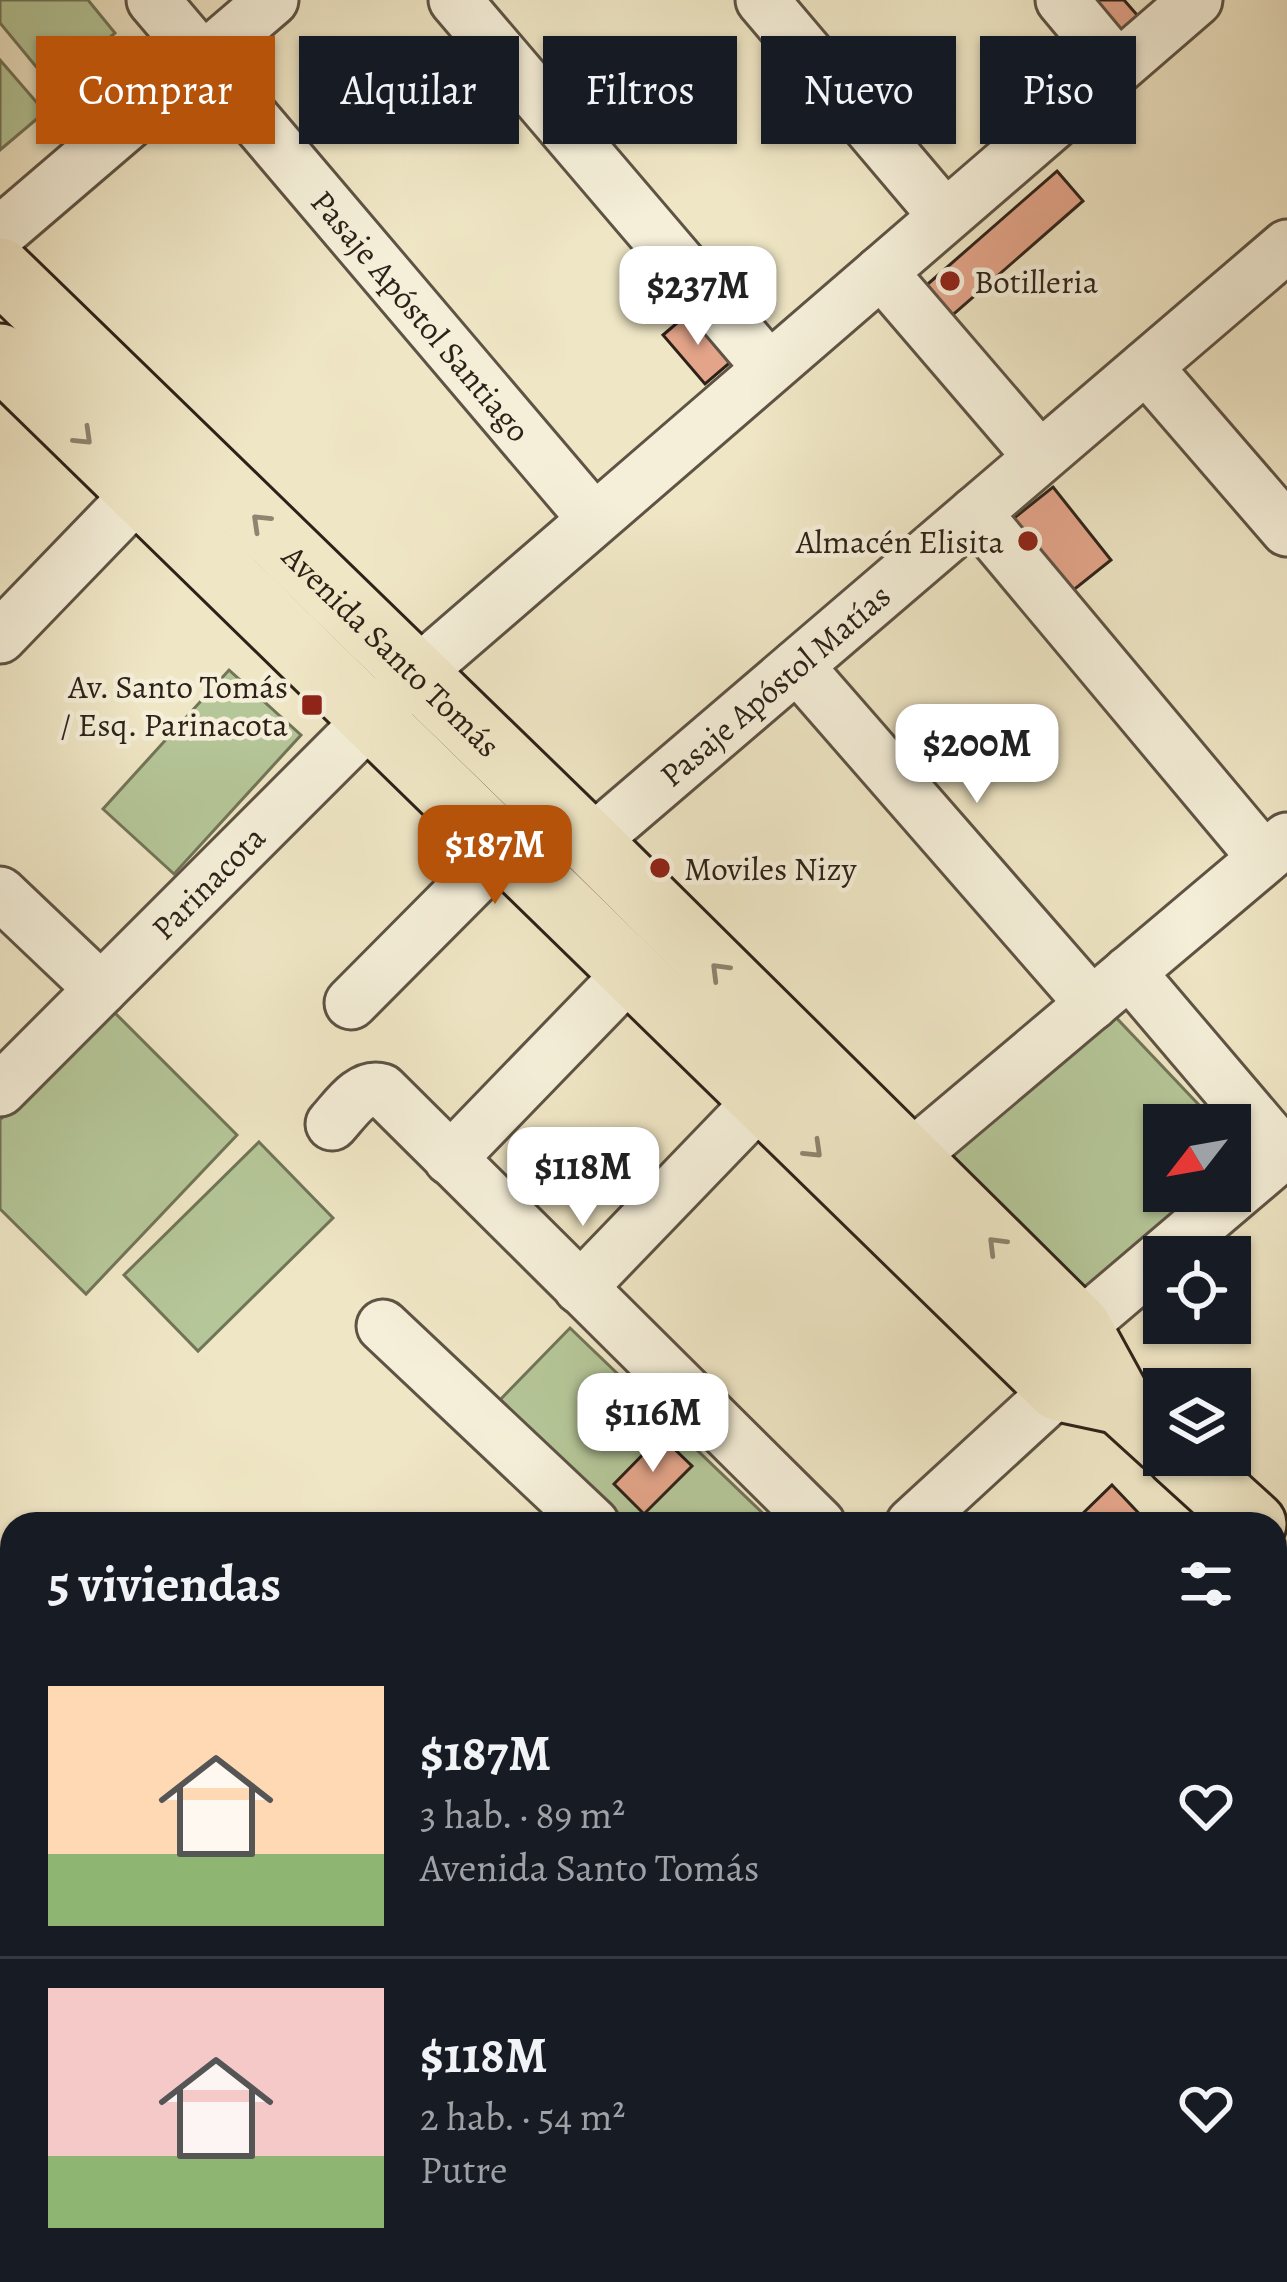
<!DOCTYPE html>
<html lang="es">
<head>
<meta charset="utf-8">
<style>
	:root { --surface:#171b24; --page:#242831; --text:#f1f3f6; --muted:#9ea1a6; --line:#363941; --accent:#b45309 }
	body { margin:0; font-family:Alegreya,serif; background:var(--page); color:var(--text); height:100vh; display:flex; flex-direction:column; font-size:45px; white-space:nowrap }
	* { box-sizing:border-box; margin:0 }
	p { font-size:39px; color:var(--muted) }
	.icon { flex:none; width:66px; height:66px; fill:none; stroke:currentColor; stroke-width:2; stroke-linecap:round; stroke-linejoin:round }
	.map { position:relative; flex:1; overflow:hidden }
	.panel { position:absolute; left:0px; top:1512px; width:1287px; height:771px; display:flex; flex-direction:column; background:var(--surface); border-radius:36px 36px 0 0; box-shadow:0 3px 9px #0004 }
	.panel>* { flex:none }
	.top-card { position:absolute; left:36px; top:36px; width:1215px; height:108px; display:flex; gap:24px }
	.needle { width:78px; rotate:239deg }
	.tools { position:absolute; left:1143px; top:1104px; display:grid; gap:24px }
	.tools a { display:grid; place-items:center; width:108px; height:108px; border-radius:0px; background:var(--surface); box-shadow:0 3px 9px #0004; font-size:60px }
	.price { position:absolute; translate:-50% -102px; padding:0 27px; border-radius:24px; background:#fff; color:#222; font-size:39px; line-height:78px; filter:drop-shadow(0 3px 6px #0008) }
	.price::after { content:''; position:absolute; left:50%; top:72px; width:36px; height:27px; margin-left:-18px; background:inherit; clip-path:polygon(0 0,100% 0,50% 100%) }
	.price.current { background:var(--accent); color:#fff }
	ul { padding:0; list-style:none }
	li { display:flex; align-items:center; gap:36px; height:300px; padding:0 48px }
	li+li { border-top:3px solid var(--line) }
	li span { display:grid; place-items:center; flex:none; width:336px; height:240px; border-radius:0px; color:#555 }
	li>.icon { margin-inline-start:auto }
	span .icon { width:144px; height:144px; fill:#fffc; stroke-width:1 }
	li b { font-size:51px }
	h2 { display:flex; justify-content:space-between; align-items:center; height:144px; padding:0 48px; font-size:51px }
	.tag { padding:0 42px; border-radius:0px; background:var(--surface); box-shadow:0 3px 9px #0004; font-size:42px; line-height:108px }
	.tag.current { background:var(--accent); color:#fff }
	.map>svg:first-child { display:block }
</style>
</head>
<body>
<div class="map">
<svg width="1287" height="2282" viewBox="0 0 1287 2282">
	<rect width="100%" height="100%" fill="#efe6c5"/>
	<filter id="stains"><feTurbulence type="fractalNoise" baseFrequency=".00167" numOctaves="4"/><feColorMatrix values="0 0 0 0 .2 0 0 0 0 .09 0 0 0 0 .02 0 0 0 .5 -.17"/></filter>
	<radialGradient id="worn" r=".72"><stop offset=".6" stop-color="#630" stop-opacity="0"/><stop offset="1" stop-color="#630" stop-opacity=".3"/></radialGradient>
	<!-- green -->
	<path fill="#b5c698" stroke="#717458" stroke-width="3" d="M0,0H88L115,33L52,86L0,23Z
		M0,60L45,112L0,150Z
		M229,670L301,735L174,874L103,809Z
		M110,1008L237,1135L86,1294L0,1209V1120Z
		M1107,1008L1218,1125H1164V1191H1214L1079,1295L935,1153Z
		M259,1142L333,1218L198,1351L124,1275Z
		M570,1328L774,1524H623L497,1403Z"/>
	<!-- building -->
	<path fill="#e3a489" stroke="#2d2219" stroke-width="3" d="M1074,0H1124L1145,24L1116,49Z
		M1057,171L1083,201L947,320L921,290Z
		M691,311L733,360L705,384L663,335Z
		M1053,487L1111,560L1066,596L1008,523Z
		M661,1436L692,1466L644,1514L614,1484Z
		M1112,1485L1149,1524H1072Z
		M1287,1672V1746L1275,1758V1683Z
		M0,1692L12,1704V1785L5,1792L0,1787Z
		M0,1875L12,1887V1922L0,1934Z
		M1287,1875V1950L1285,1952L1275,1942V1886Z
		M1287,2220V2275L1275,2263V2232Z
		M423,2271H464L474,2282H411Z
		M512,2271H589L577,2282H500Z
		M756,2271H953L964,2282H875L864,2272L851,2282H743Z"/>
	<g fill="none" stroke-linecap="round" stroke-linejoin="round">
		<defs>
			<g id="minor">
				<path id="s1" d="M153,0L594,519"/>
				<path d="M455,0L769,368"/>
				<path d="M762,0L945,216"/>
				<path d="M1062,0L1118,67"/>
				<path d="M0,233L272,0"/>
				<path d="M881,272L1040,457"/>
				<path d="M1146,367L1287,530"/>
				<path d="M975,513L1264,858"/>
				<path d="M0,637L140,492"/>
				<path d="M797,666L1092,1004"/>
				<path id="s2" d="M590,843L1287,246"/>
				<path d="M0,893L101,989"/>
				<path d="M1129,972L1283,1153"/>
				<path d="M351,1003L505,848"/>
				<path id="s3" d="M0,1090L416,674L1196,0"/>
				<path d="M332,1124C345,1110 361,1084 382,1090L819,1524"/>
				<path d="M909,1158L1287,839"/>
				<path d="M450,1159L632,971"/>
				<path d="M580,1288L762,1099"/>
				<path d="M383,1326L593,1524"/>
				<path d="M912,1524L1059,1389L1079,1327L1287,1150"/>
				<path d="M1275,2003L1287,1992"/>
				<path d="M1275,2050L1287,2062"/>
				<path d="M0,2066L12,2078"/>
				<path d="M218,2271L232,2282"/>
				<path d="M995,2271L1006,2282"/>
				<path d="M91,2282L103,2271"/>
				<path d="M686,2282L698,2271"/>
			</g>
			<g id="major">
				<path id="s4" d="M0,270L590,843L1079,1327L1120,1402L1164,1442"/>
				<path d="M0,356L1059,1389L1120,1402"/>
				<path d="M1178,1455L1254,1524"/>
			</g>
		</defs>
		<!-- minor casing -->
		<use href="#minor" stroke="#5e5344" stroke-width="57"/>
		<!-- major casing -->
		<use href="#major" stroke="#2d2219" stroke-width="69"/>
		<!-- minor -->
		<use href="#minor" stroke="#f5efd9" stroke-width="51"/>
		<!-- major -->
		<use href="#major" stroke="#efe6c5" stroke-width="63"/>
	</g>
	<!-- one-way arrows -->
	<defs><path id="oneway-chevron" d="M-2-3.5L2.5 0L-2 3.5" fill="none" stroke-width="1.6" stroke-linecap="round" stroke-linejoin="round" transform="scale(3)"/></defs>
	<g stroke="#8e846f">
		<use href="#oneway-chevron" transform="translate(84 437) rotate(44)"/>
		<use href="#oneway-chevron" transform="translate(260 522) rotate(-136)"/>
		<use href="#oneway-chevron" transform="translate(719 971) rotate(-135)"/>
		<use href="#oneway-chevron" transform="translate(814 1150) rotate(44)"/>
		<use href="#oneway-chevron" transform="translate(996 1245) rotate(-135)"/>
	</g>
	<!-- markers -->
	<g fill="#8f2418" stroke="#f5efd9" stroke-width="4.5">
		<circle cx="950" cy="281" r="12"/>
		<circle cx="1028" cy="541" r="12"/>
		<rect x="300" y="693" width="24" height="24" rx="6"/>
		<circle cx="660" cy="868" r="12"/>
	</g>
	<g text-anchor="middle" dominant-baseline="central" stroke-width="9" stroke-linejoin="round" paint-order="stroke">
		<!-- poi labels -->
		<g font-size="33" fill="#2d2219" stroke="#f5efd9" text-anchor="start">
			<text x="974" y="281">Botilleria</text>
			<text x="1004" y="541" text-anchor="end">Almacén Elisita</text>
			<text x="288" y="686" text-anchor="end">Av. Santo Tomás<tspan x="288" dy="38">/ Esq. Parinacota</tspan></text>
			<text x="684" y="868">Moviles Nizy</text>
		</g>
		<!-- street labels -->
		<g font-size="33" fill="#2d2219" stroke="#f5efd9">
			<text stroke="none"><textPath href="#s1" startOffset="414">Pasaje Apóstol Santiago</textPath></text>
			<text stroke="none"><textPath href="#s4" startOffset="546">Avenida Santo Tomás</textPath></text>
			<text stroke="none"><textPath href="#s2" startOffset="243">Pasaje Apóstol Matías</textPath></text>
			<text stroke="none"><textPath href="#s3" startOffset="294">Parinacota</textPath></text>
		</g>
	</g>
	<rect width="100%" height="100%" filter="url(#stains)"/>
	<rect width="100%" height="100%" fill="url(#worn)"/>
</svg>
<div class="tools">
<a><svg class="needle" viewBox="-14 -14 28 28"><path d="M0-13l5 13h-10z" fill="#e53935"/><path d="M0 13l5-13h-10z" fill="#9ea1a6"/></svg></a>
<a><svg class="icon" aria-label="locate" viewBox="0 0 24 24"><circle cx="12" cy="12" r="6"/><path d="M12 2v4M12 18v4M2 12h4M18 12h4"/></svg></a>
<a><svg class="icon" aria-label="layers" viewBox="0 0 24 24"><path d="M12 4l9 5-9 5-9-5zM3 14l9 5 9-5"/></svg></a>
</div>
<b class="price" style="left:698px;top:348px">$237M</b>
<b class="price" style="left:977px;top:806px">$200M</b>
<b class="price current" style="left:495px;top:907px">$187M</b>
<b class="price" style="left:583px;top:1229px">$118M</b>
<b class="price" style="left:653px;top:1475px">$116M</b>
<div class="top-card">
<a class="tag current">Comprar</a>
<a class="tag">Alquilar</a>
<a class="tag">Filtros</a>
<a class="tag">Nuevo</a>
<a class="tag">Piso</a>
</div>
<section class="panel">
<h2>5 viviendas<svg class="icon" aria-label="filters" viewBox="0 0 24 24"><path d="M4 7h16M4 17h16"/><circle cx="9" cy="7" r="2"/><circle cx="15" cy="17" r="2"/></svg></h2>
<ul>
<li><span style="background:linear-gradient(#ffd9b3 70%,#8fb573 0)"><svg class="icon" aria-label="home" viewBox="0 0 24 24"><path d="M3 11l9-7 9 7M6 9v11h12V9"/></svg></span><div><b>$187M</b><p>3 hab. · 89 m²</p><p>Avenida Santo Tomás</p></div><svg class="icon" aria-label="heart" viewBox="0 0 24 24"><path d="M12 20l-8-8c-3-5 5-10 8-4 3-6 11-1 8 4z"/></svg></li>
<li><span style="background:linear-gradient(#f6c9c9 70%,#8fb573 0)"><svg class="icon" aria-label="home" viewBox="0 0 24 24"><path d="M3 11l9-7 9 7M6 9v11h12V9"/></svg></span><div><b>$118M</b><p>2 hab. · 54 m²</p><p>Putre</p></div><svg class="icon" aria-label="heart" viewBox="0 0 24 24"><path d="M12 20l-8-8c-3-5 5-10 8-4 3-6 11-1 8 4z"/></svg></li>
</ul>
</section>
</div>
</body>
</html>
